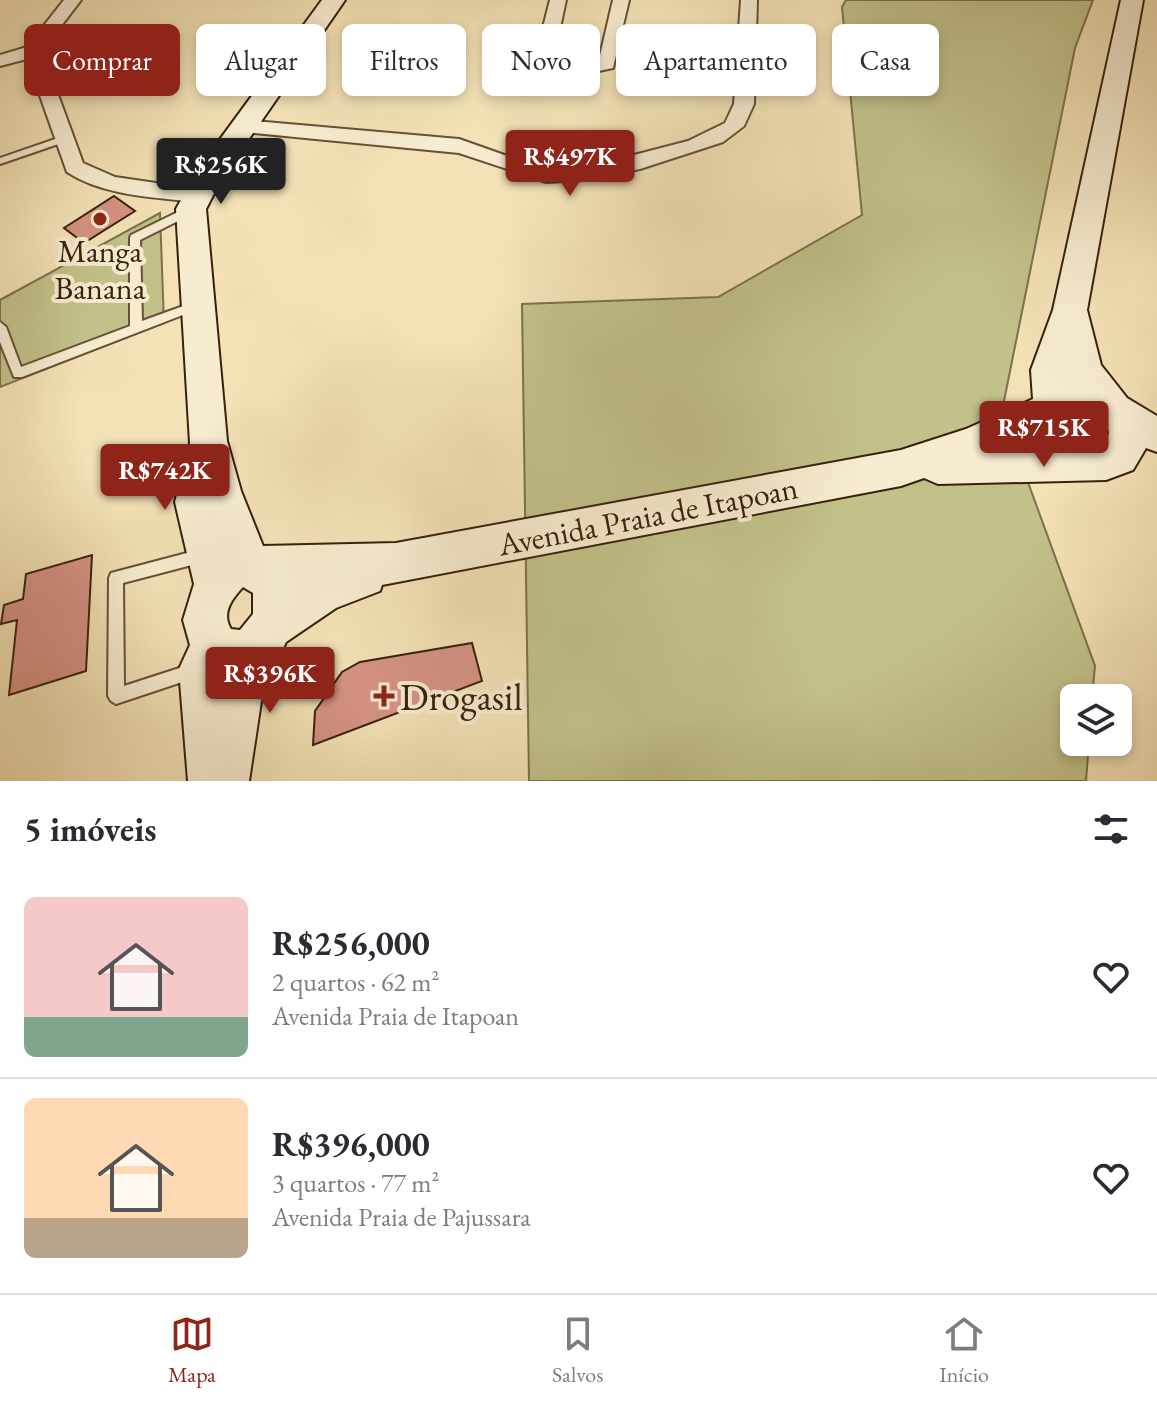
<!DOCTYPE html>
<html lang="pt">
<head>
<meta charset="utf-8">
<style>
	:root { --surface:#fff; --page:#f2f2f3; --text:#2b2b33; --muted:#7c7c81; --line:#e1e1e2; --accent:#8f2418 }
	body { margin:0; font-family:"EB Garamond",serif; background:var(--page); color:var(--text); height:100vh; display:flex; flex-direction:column; font-size:30px; white-space:nowrap }
	* { box-sizing:border-box; margin:0 }
	p { font-size:26px; color:var(--muted) }
	.icon { flex:none; width:44px; height:44px; fill:none; stroke:currentColor; stroke-width:2; stroke-linecap:round; stroke-linejoin:round }
	.map { position:relative; height:781px; overflow:hidden }
	.details { display:flex; flex-direction:column; background:var(--surface); flex:1 }
	.details>* { flex:none }
	.hud { position:absolute; left:24px; top:24px; width:1110px; height:72px; display:flex; gap:16px }
	.fabs { position:absolute; left:1060px; top:684px; display:grid; gap:16px }
	.fabs a { display:grid; place-items:center; width:72px; height:72px; border-radius:12px; background:var(--surface); box-shadow:0 4px 12px #0003; font-size:40px }
	.price { position:absolute; translate:-50% -68px; padding:0 18px; border-radius:8px; background:var(--accent); color:#fff; font-size:26px; line-height:52px; filter:drop-shadow(0 2px 4px #0008) }
	.price::after { content:''; position:absolute; left:50%; top:48px; width:24px; height:18px; margin-left:-12px; background:inherit; clip-path:polygon(0 0,100% 0,50% 100%) }
	.price.on { background:#222; color:#fff }
	ul { padding:0; list-style:none }
	li { display:flex; align-items:center; gap:24px; height:200px; padding:0 24px }
	li+li { border-top:2px solid var(--line) }
	li span { display:grid; place-items:center; flex:none; width:224px; height:160px; border-radius:12px; color:#555 }
	li>.icon { margin-inline-start:auto }
	span .icon { width:96px; height:96px; fill:#fffc; stroke-width:1 }
	li b { font-size:34px }
	h2 { display:flex; justify-content:space-between; align-items:center; height:96px; padding:0 24px; font-size:34px }
	.chip { padding:0 28px; border-radius:12px; background:var(--surface); box-shadow:0 4px 12px #0003; font-size:28px; line-height:72px }
	.chip.on { background:var(--accent); color:#fff }
	.dock { display:flex; justify-content:space-around; align-items:center; height:112px; border-top:2px solid var(--line); background:var(--surface); font-size:22px; color:var(--muted) }
	.dock a { display:grid; justify-items:center; gap:4px }
	.dock .on { color:var(--accent) }
	.map>svg:first-child { display:block }
</style>
</head>
<body>
<div class="map">
<svg width="1157" height="781" viewBox="0 0 1157 781">
	<rect width="100%" height="100%" fill="#f3e2b6"/>
	<filter id="stains"><feTurbulence type="fractalNoise" baseFrequency=".0025" numOctaves="4"/><feColorMatrix values="0 0 0 0 .2 0 0 0 0 .09 0 0 0 0 .02 0 0 0 .5 -.17"/></filter>
	<radialGradient id="worn" r=".72"><stop offset=".6" stop-color="#630" stop-opacity="0"/><stop offset="1" stop-color="#630" stop-opacity=".3"/></radialGradient>
	<!-- green -->
	<path fill="#c2c189" stroke="#7c714a" stroke-width="2" d="M846,0H1093L1075,48L1002,411L1095,666L1092,698H1074V742H1089L1086,781H529L522,304L718,297L862,215L842,7Z
		M160,213L164,323L0,387V300Z"/>
	<!-- building -->
	<path fill="#d69284" stroke="#37210b" stroke-width="2" d="M114,196L135,211L84,243L64,228Z
		M92,555L86,671L9,695L17,620L1,624L4,605L23,599L26,574Z
		M472,643L482,681L313,745L315,711L342,672L360,662Z"/>
	<g fill="none" stroke-linecap="round" stroke-linejoin="round">
		<defs>
			<path id="lane" d="M64,136L67,137V141L0,164V158Z
				M188,207L192,208V214L140,240L142,321L197,301L201,302L203,305L201,308L22,377H14L0,342V322L6,327L21,367L130,326V238L131,235Z
				M202,549L207,551L209,556L207,561L123,583L124,686L195,663L200,666L203,671L200,676L116,704L111,701L108,696L109,578L111,573Z"/>
			<path id="street" d="M64,0H81L42,51L83,163L115,177L204,190L207,195L204,200L196,202C153,197 104,196 67,172L27,59L0,66V55L27,47Z
				M550,0H566L554,56L576,65L599,60L613,0H629L613,68L575,76L538,63L535,59Z
				M741,0H757L754,104L744,126L723,142L640,169L584,180L546,182L459,153L243,132L233,126L243,120L459,139L536,166L562,168L611,161L688,141L725,123L734,104Z"/>
			<path id="secondary" d="M322,0H345L222,178L206,209L227,441L241,491L263,546L396,543L901,450L966,429L1033,399L1031,370L1053,310L1121,0H1143L1087,310L1101,365L1127,398L1157,416V452L1146,448L1133,470L1106,480L938,484L924,478L901,486L382,585L380,591L336,608L286,642L262,695L249,781H188L179,669L190,645L183,620L194,584L175,502L190,443L176,209L199,168ZM1080,410L1105,423L1109,432L1106,445C1088,443 1077,434 1068,418L1070,411ZM1037,432L1044,447L1004,448ZM243,587L253,593V614L240,630L231,629C221,613 232,599 243,587Z"/>
		</defs>
		<!-- lane casing -->
		<use href="#lane" stroke="#665136" stroke-width="4"/>
		<!-- street casing -->
		<use href="#street" stroke="#665136" stroke-width="4"/>
		<!-- secondary casing -->
		<use href="#secondary" stroke="#37210b" stroke-width="4"/>
		<!-- lane -->
		<use href="#lane" fill="#f7ecd0" fill-rule="evenodd"/>
		<!-- street -->
		<use href="#street" fill="#f7ecd0" fill-rule="evenodd"/>
		<!-- secondary -->
		<use href="#secondary" fill="#f7ecd0" fill-rule="evenodd"/>
	</g>
	<!-- trees -->
	<circle fill="#a3926d" cx="1025" cy="442" r="10"/>
	<!-- markers -->
	<g fill="#8f2418" stroke="#f7ecd0" stroke-width="3">
		<circle cx="100" cy="219" r="8"/>
		<path d="M380 684h8v8h8v8h-8v8h-8v-8h-8v-8h8z"/>
	</g>
	<g text-anchor="middle" dominant-baseline="central" stroke-width="8" stroke-linejoin="round" paint-order="stroke">
		<!-- poi labels -->
		<g font-size="32" fill="#37210b" stroke="#f7ecd0">
			<text x="100" y="251">Manga<tspan x="100" dy="37">Banana</tspan></text>
		</g>
		<!-- street labels -->
		<g font-size="32" fill="#37210b" stroke="#f7ecd0">
			<text transform="translate(648 516) rotate(-11)">Avenida Praia de Itapoan</text>
		</g>
		<!-- near-poi labels -->
		<g font-size="38" fill="#37210b" stroke="#f7ecd0" text-anchor="start">
			<text x="400" y="696">Drogasil</text>
		</g>
	</g>
	<rect width="100%" height="100%" filter="url(#stains)"/>
	<rect width="100%" height="100%" fill="url(#worn)"/>
</svg>
<div class="fabs">
<a><svg class="icon" aria-label="layers" viewBox="0 0 24 24"><path d="M12 4l9 5-9 5-9-5zM3 14l9 5 9-5"/></svg></a>
</div>
<b class="price" style="left:570px;top:198px">R$497K</b>
<b class="price on" style="left:221px;top:206px">R$256K</b>
<b class="price" style="left:1044px;top:469px">R$715K</b>
<b class="price" style="left:165px;top:512px">R$742K</b>
<b class="price" style="left:270px;top:715px">R$396K</b>
<div class="hud">
<a class="chip on">Comprar</a>
<a class="chip">Alugar</a>
<a class="chip">Filtros</a>
<a class="chip">Novo</a>
<a class="chip">Apartamento</a>
<a class="chip">Casa</a>
</div>
</div>
<section class="details">
<h2>5 imóveis<svg class="icon" aria-label="filters" viewBox="0 0 24 24"><path d="M4 7h16M4 17h16"/><circle cx="9" cy="7" r="2"/><circle cx="15" cy="17" r="2"/></svg></h2>
<ul>
<li><span style="background:linear-gradient(#f6c9c9 75%,#7fa58c 0)"><svg class="icon" aria-label="home" viewBox="0 0 24 24"><path d="M3 11l9-7 9 7M6 9v11h12V9"/></svg></span><div><b>R$256,000</b><p>2 quartos · 62 m²</p><p>Avenida Praia de Itapoan</p></div><svg class="icon" aria-label="heart" viewBox="0 0 24 24"><path d="M12 20l-8-8c-3-5 5-10 8-4 3-6 11-1 8 4z"/></svg></li>
<li><span style="background:linear-gradient(#ffd9b3 75%,#b9a48a 0)"><svg class="icon" aria-label="home" viewBox="0 0 24 24"><path d="M3 11l9-7 9 7M6 9v11h12V9"/></svg></span><div><b>R$396,000</b><p>3 quartos · 77 m²</p><p>Avenida Praia de Pajussara</p></div><svg class="icon" aria-label="heart" viewBox="0 0 24 24"><path d="M12 20l-8-8c-3-5 5-10 8-4 3-6 11-1 8 4z"/></svg></li>
</ul>
</section>
<nav class="dock">
<a class="on"><svg class="icon" aria-label="map" viewBox="0 0 24 24"><path d="M3 6l6-2 6 2 6-2v14l-6 2-6-2-6 2zM9 4v14M15 6v14"/></svg>Mapa</a>
<a><svg class="icon" aria-label="saved" viewBox="0 0 24 24"><path d="M7 4h10v16l-5-4-5 4z"/></svg>Salvos</a>
<a><svg class="icon" aria-label="home" viewBox="0 0 24 24"><path d="M3 11l9-7 9 7M6 9v11h12V9"/></svg>Início</a>
</nav>
</body>
</html>
